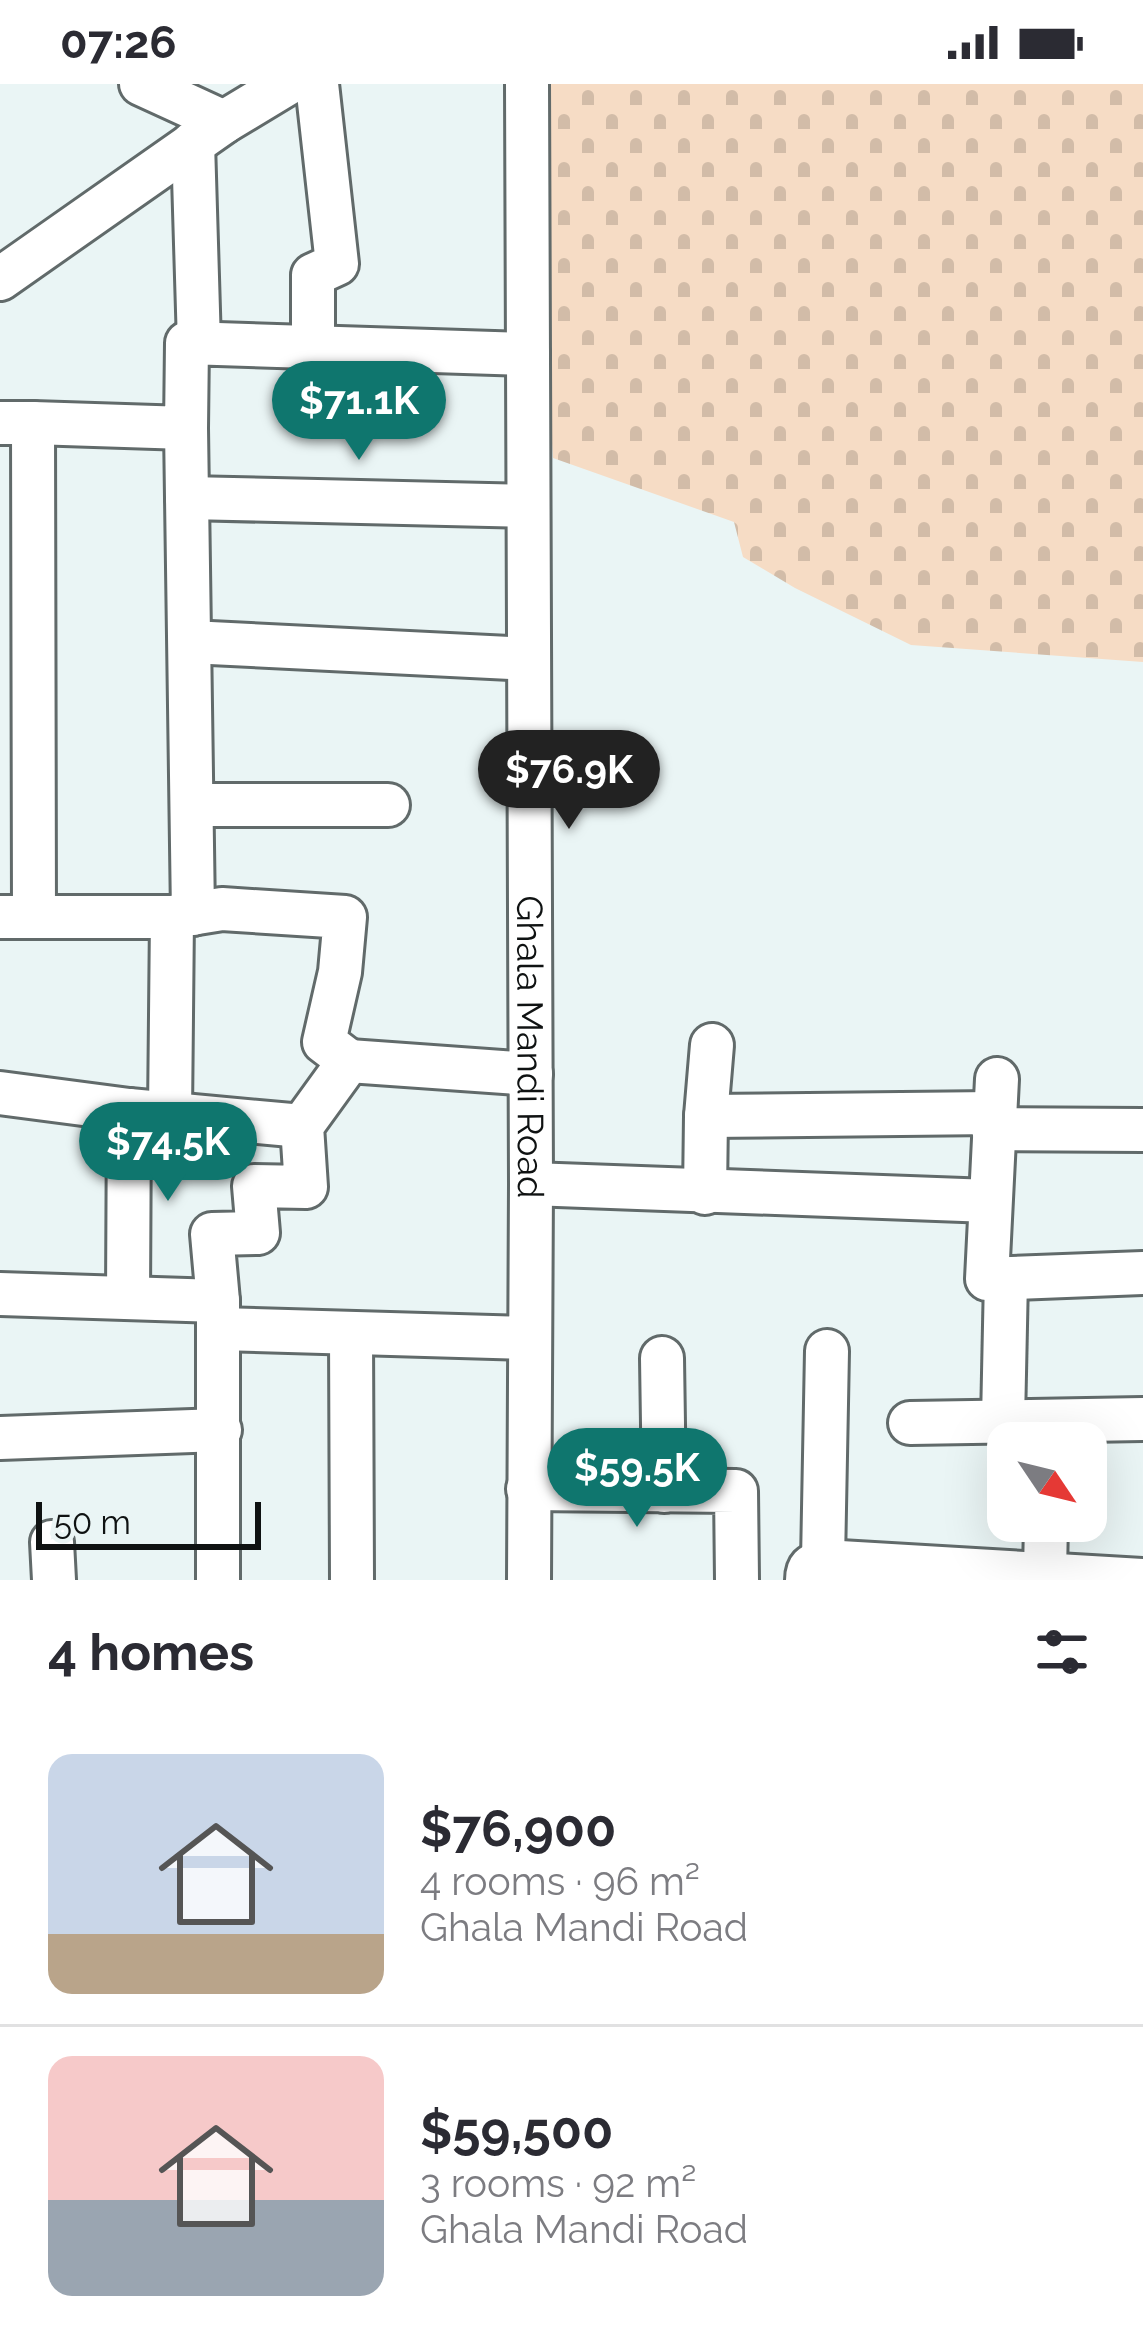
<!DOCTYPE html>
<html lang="en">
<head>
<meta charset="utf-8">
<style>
	:root { --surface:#fff; --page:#f7f7f7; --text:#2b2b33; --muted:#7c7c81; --line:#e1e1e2; --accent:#0f766e }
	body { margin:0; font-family:Raleway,sans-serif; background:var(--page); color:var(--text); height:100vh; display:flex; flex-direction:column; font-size:45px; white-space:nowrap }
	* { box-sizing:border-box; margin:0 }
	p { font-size:39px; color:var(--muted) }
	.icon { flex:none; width:66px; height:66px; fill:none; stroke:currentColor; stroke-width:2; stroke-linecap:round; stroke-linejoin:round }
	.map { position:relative; height:1496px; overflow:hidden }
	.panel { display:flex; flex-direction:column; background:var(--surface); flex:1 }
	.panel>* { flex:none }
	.needle { width:78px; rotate:125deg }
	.tools { position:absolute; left:987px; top:1338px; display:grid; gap:24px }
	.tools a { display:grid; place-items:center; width:120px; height:120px; border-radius:24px; background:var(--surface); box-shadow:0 12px 48px #0002; font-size:60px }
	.scale { position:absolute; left:36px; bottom:30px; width:225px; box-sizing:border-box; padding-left:12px; border:6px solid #0f1212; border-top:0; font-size:33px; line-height:42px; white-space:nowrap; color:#0f1212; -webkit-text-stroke:9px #eaf5f5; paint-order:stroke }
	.price { position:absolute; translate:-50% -102px; padding:0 27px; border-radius:42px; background:var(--accent); color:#fff; font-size:39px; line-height:78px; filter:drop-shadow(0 3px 6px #0008) }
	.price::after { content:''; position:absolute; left:50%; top:72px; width:36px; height:27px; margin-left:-18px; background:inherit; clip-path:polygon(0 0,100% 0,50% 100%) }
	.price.current { background:#222; color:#fff }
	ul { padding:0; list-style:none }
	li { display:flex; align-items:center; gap:36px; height:300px; padding:0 48px }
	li+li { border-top:3px solid var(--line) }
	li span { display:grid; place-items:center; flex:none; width:336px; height:240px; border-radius:24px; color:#555 }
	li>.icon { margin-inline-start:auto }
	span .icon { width:144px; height:144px; fill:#fffc; stroke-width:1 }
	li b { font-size:51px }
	h2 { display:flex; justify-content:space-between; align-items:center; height:144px; padding:0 48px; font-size:51px }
	.status { display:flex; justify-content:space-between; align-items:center; height:84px; padding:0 60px; background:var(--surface); direction:ltr }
	.status svg { height:33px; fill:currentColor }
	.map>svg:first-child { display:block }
</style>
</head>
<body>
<div class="status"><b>07:26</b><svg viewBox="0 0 49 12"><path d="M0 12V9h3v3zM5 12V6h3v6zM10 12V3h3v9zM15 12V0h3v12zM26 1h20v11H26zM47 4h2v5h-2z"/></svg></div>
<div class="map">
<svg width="1143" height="1496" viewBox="0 0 1143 1496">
	<defs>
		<pattern id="cemetery-stones" width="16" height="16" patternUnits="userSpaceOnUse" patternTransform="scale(3)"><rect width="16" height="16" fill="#f6dcc5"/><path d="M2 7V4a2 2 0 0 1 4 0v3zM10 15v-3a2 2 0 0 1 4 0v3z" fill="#d2bca8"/></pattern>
	</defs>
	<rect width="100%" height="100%" fill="#eaf5f5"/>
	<!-- cemetery -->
	<path fill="url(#cemetery-stones)" d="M527,0H1143V578L911,561L795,504L743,473L734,438L553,374Z"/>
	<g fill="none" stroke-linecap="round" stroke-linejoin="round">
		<defs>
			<g id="minor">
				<path d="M141,0L224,38"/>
				<path id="s1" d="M527,0L531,1100L529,1496"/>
				<path d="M193,59L199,260"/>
				<path d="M0,195L224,38L287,0"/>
				<path d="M313,263V191L337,180L317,0"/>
				<path d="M0,339H33L34,832"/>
				<path d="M33,339L186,344L187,259L528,270"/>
				<path d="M186,344L193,830"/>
				<path d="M187,414L528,422"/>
				<path d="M190,558L529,575"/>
				<path d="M192,721H388"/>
				<path d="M0,833H172L222,825L345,833L340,888L324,958L349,977L302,1042L306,1103L254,1102L258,1149L212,1150L218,1217V1496"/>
				<path d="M349,977L531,990"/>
				<path d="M997,995L987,1195L1143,1189"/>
				<path d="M0,1009L129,1026L302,1042"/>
				<path d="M170,1030L172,833"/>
				<path d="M706,1032L994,1029"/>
				<path d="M993,1045L1143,1046"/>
				<path d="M531,1100L990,1117"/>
				<path d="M705,1109L706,1032L712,961"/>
				<path d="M0,1210L218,1217"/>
				<path d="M128,1214L129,1026"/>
				<path d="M219,1245L530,1254"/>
				<path d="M351,1249L352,1496"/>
				<path d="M662,1274L664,1407"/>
				<path d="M1003,1337L1006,1194"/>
				<path d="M910,1339L1143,1335"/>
				<path d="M0,1354L220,1346"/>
				<path d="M528,1405L736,1407L737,1496"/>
				<path d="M52,1458L54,1496"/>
				<path d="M823,1477L827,1267"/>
				<path d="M1045,1490L1046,1437"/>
				<path d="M807,1496C807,1483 811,1481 823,1477L1143,1496"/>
			</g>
		</defs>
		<!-- minor casing -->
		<use href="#minor" stroke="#616a6a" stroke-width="48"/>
		<!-- minor -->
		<use href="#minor" stroke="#fff" stroke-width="42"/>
	</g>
	<g text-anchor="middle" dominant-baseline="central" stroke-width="12" stroke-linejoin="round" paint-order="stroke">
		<!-- street labels -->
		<g font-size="36" fill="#0f1212" stroke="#eaf5f5">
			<text stroke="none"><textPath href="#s1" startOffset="963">Ghala Mandi Road</textPath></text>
		</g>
	</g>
</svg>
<div class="tools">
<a><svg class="needle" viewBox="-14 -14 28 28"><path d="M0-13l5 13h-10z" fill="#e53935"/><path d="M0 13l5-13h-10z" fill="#7c7c81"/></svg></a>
</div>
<div class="scale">50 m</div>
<b class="price" style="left:359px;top:379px">$71.1K</b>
<b class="price current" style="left:569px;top:748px">$76.9K</b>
<b class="price" style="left:168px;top:1120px">$74.5K</b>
<b class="price" style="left:637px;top:1446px">$59.5K</b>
</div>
<section class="panel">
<h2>4 homes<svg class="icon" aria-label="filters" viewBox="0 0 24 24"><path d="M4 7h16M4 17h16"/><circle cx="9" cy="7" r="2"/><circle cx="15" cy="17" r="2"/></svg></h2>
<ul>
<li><span style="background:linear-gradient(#c9d6e8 75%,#b9a48a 0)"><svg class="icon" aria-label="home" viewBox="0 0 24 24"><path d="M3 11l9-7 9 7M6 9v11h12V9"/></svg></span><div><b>$76,900</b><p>4 rooms · 96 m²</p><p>Ghala Mandi Road</p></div></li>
<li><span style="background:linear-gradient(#f6c9c9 60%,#9aa5b1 0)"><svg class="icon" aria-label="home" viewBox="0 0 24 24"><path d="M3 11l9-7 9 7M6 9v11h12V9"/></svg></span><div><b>$59,500</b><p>3 rooms · 92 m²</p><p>Ghala Mandi Road</p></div></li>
</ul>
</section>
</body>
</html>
